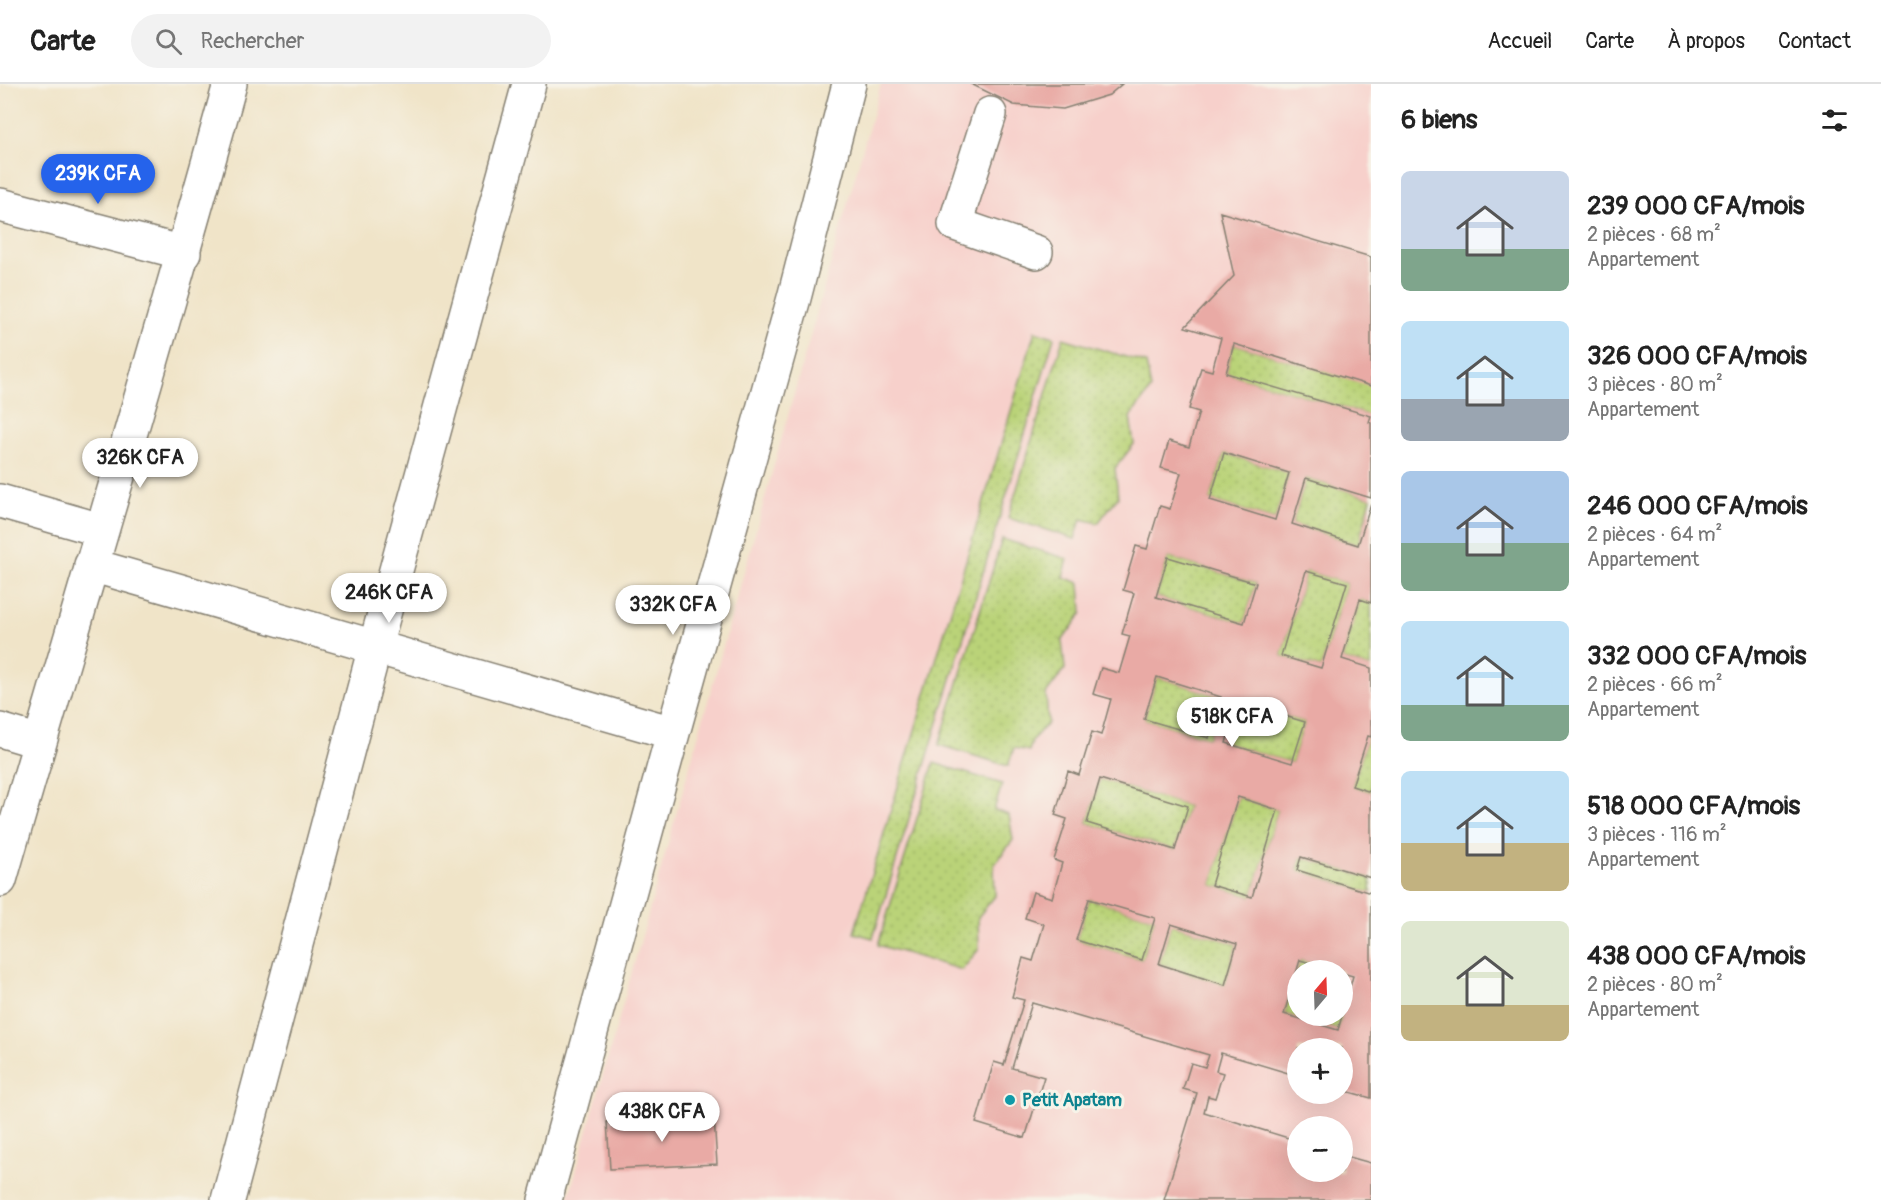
<!DOCTYPE html>
<html lang="fr">
<head>
<meta charset="utf-8">
<style>
	:root { --surface:#fff; --page:#f2f2f2; --text:#222; --muted:#767676; --line:#e0e0e0; --accent:#2563eb }
	body { margin:0; font-family:Pangolin,sans-serif; background:var(--page); color:var(--text); height:100vh; display:flex; flex-direction:column; font-size:22px; white-space:nowrap }
	* { box-sizing:border-box; margin:0 }
	p { font-size:20px; color:var(--muted) }
	.icon { flex:none; width:33px; height:33px; fill:none; stroke:currentColor; stroke-width:2; stroke-linecap:round; stroke-linejoin:round }
	.map { position:relative; flex:1; overflow:hidden }
	.drawer { display:flex; flex-direction:column; background:var(--surface); width:510px }
	.drawer>* { flex:none }
	.needle { width:39px; rotate:19deg }
	.buttons { position:absolute; left:1287px; top:876px; display:grid; gap:12px }
	.buttons a { display:grid; place-items:center; width:66px; height:66px; border-radius:50%; background:var(--surface); box-shadow:0 6px 24px #0002; font-size:30px }
	.price { position:absolute; translate:-50% -51px; padding:0 14px; border-radius:21px; background:#fff; color:#222; font-size:20px; line-height:39px; filter:drop-shadow(0 2px 3px #0008) }
	.price::after { content:''; position:absolute; left:50%; top:36px; width:18px; height:14px; margin-left:-9px; background:inherit; clip-path:polygon(0 0,100% 0,50% 100%) }
	.price.on { background:var(--accent); color:#fff }
	ul { padding:0; list-style:none }
	li { display:flex; align-items:center; gap:18px; height:150px; padding:0 30px }
	li span { display:grid; place-items:center; flex:none; width:168px; height:120px; border-radius:9px; color:#555 }
	li>.icon { margin-inline-start:auto }
	span .icon { width:72px; height:72px; fill:#fffc; stroke-width:1 }
	li b { font-size:26px }
	h2 { display:flex; justify-content:space-between; align-items:center; height:72px; padding:0 30px; font-size:26px }
	header { display:flex; align-items:center; gap:36px; box-sizing:border-box; height:84px; padding:0 30px; background:var(--surface); border-bottom:2px solid var(--line) }
	header strong { font-size:28px }
	nav { display:flex; gap:33px; margin-inline-start:auto; font-size:21px }
	.search { width:420px; height:54px; background:var(--page); display:flex; align-items:center; gap:15px; box-sizing:border-box; padding:0 21px; border-radius:33px; color:var(--muted); font-size:22px }
	main { display:flex; flex:1; min-height:0 }
	.map>svg:first-child { display:block }
</style>
</head>
<body>
<header>
<strong>Carte</strong>
<div class="search"><svg class="icon" aria-label="search" viewBox="0 0 24 24"><circle cx="10" cy="10" r="6"/><path d="M15 15l6 6"/></svg>Rechercher</div>
<nav><a>Accueil</a><a>Carte</a><a>À propos</a><a>Contact</a></nav>
</header>
<main>
<div class="map">
<svg width="1371" height="1116" viewBox="0 0 1371 1116">
	<defs>
		<pattern id="grass-dots" width="8" height="8" patternUnits="userSpaceOnUse" patternTransform="scale(1.5)"><rect width="8" height="8" fill="#bad378"/><path d="M2 2h.1M6 6h.1" fill="none" stroke="#9fb567" stroke-width="1.8" stroke-linecap="round"/></pattern>
	</defs>
	<rect width="100%" height="100%" fill="#f7f3e8"/>
	<filter id="ink" filterUnits="userSpaceOnUse"><feTurbulence type="fractalNoise" baseFrequency=".0167" numOctaves="2"/><feDisplacementMap in="SourceGraphic" scale="12" xChannelSelector="R" yChannelSelector="G"/><feConvolveMatrix kernelMatrix="1 2 1 2 8 2 1 2 1" color-interpolation-filters="sRGB"/></filter>
	<filter id="wash" filterUnits="userSpaceOnUse"><feTurbulence type="fractalNoise" baseFrequency=".008" numOctaves="4" result="noise"/><feDisplacementMap in="SourceGraphic" scale="24" xChannelSelector="R" yChannelSelector="G"/><feGaussianBlur stdDeviation="1.35" result="paint"/><feColorMatrix in="noise" values="0 0 0 0 0 0 0 0 0 0 0 0 0 0 0 0 0 1.4 0 .05"/><feComposite in="paint" operator="in"/></filter>
	<g filter="url(#wash)">
		<rect width="100%" height="100%" fill="#f0e4c8"/>
		<!-- built -->
		<path fill="#f7d0cb" fill-rule="evenodd" d="M881,0H1371V1116H568ZM1298,886H1342V932H1298ZM1298,964H1342V1010H1298ZM1298,1042H1342V1088H1298Z"/>
		<!-- grass -->
		<path fill="url(#grass-dots)" stroke="#6b784a" stroke-width="1.5" d="M1035,247L1054,253L873,854L854,849Z
			M1063,254L1146,279L1151,305L1130,333L1134,360L1115,384L1118,413L1098,439L1081,435L1075,455L1008,434Z
			M1234,260L1371,301V339V332L1226,289Z
			M1224,369L1289,389L1275,436L1210,416Z
			M1306,394L1371,414L1358,461L1292,440Z
			M1002,455L1068,475L1063,493L1080,499L1082,529L1062,557L1065,585L1046,610L1048,639L1033,655L1029,667L1014,664L1008,682L939,661Z
			M1168,473L1256,499L1244,539L1156,513Z
			M1306,487L1347,499L1321,584L1281,572Z
			M1360,515L1371,519V584L1342,575Z
			M1157,593L1221,613L1209,654L1144,635Z
			M1238,618L1305,638L1292,679L1226,659Z
			M1368,652L1371,653V708L1352,702Z
			M934,679L1002,700L994,726L1009,731L1013,756L994,781L995,812L978,833L979,865L962,886L878,861Z
			M1100,695L1188,722L1175,766L1087,739Z
			M1238,713L1278,726L1252,813L1211,801Z
			M1301,773L1371,794V809L1297,786Z
			M1089,815L1155,834L1142,876L1076,856Z
			M1171,840L1237,860L1225,901L1159,880Z
			M1300,876L1335,886H1298V932H1342L1338,946L1284,930Z"/>
		<g id="blocks">
			<!-- building -->
			<path fill="#e9aaa5" fill-rule="evenodd" d="M971,0H1122L1109,11L1063,25L1014,21Z
				M1220,128L1371,173V302L1234,260L1226,289L1371,332L1369,338L1371,339V414L1306,394L1292,440L1358,461L1371,420V519L1360,515L1342,575L1371,584V653L1368,652L1352,702L1371,708V794L1301,773L1297,786L1371,809V1014L1342,1006V964H1298V992L1221,969L1216,987L1223,989L1215,1014L1208,1012L1204,1028L1298,1057V1088H1342V1071L1371,1079V1116H1164L1197,1009L1183,1005L1191,979L1205,983L1209,971L1032,919L1012,984L1044,993L1025,1054L976,1039L994,978L1004,981L1024,916L1012,913L1023,874L1033,877L1044,840L1025,834L1033,808L1052,814L1062,779L1054,776L1067,735L1055,731L1068,687L1079,691L1092,648L1101,651L1111,615L1093,610L1101,584L1119,589L1130,552L1122,550L1134,509L1123,506L1136,462L1147,465L1160,422L1170,425L1181,389L1161,384L1169,357L1189,363L1199,328L1189,325L1201,284L1212,287L1221,254L1185,243L1234,192ZM1224,369L1289,389L1275,436L1210,416ZM1168,473L1256,499L1244,539L1156,513ZM1306,487L1347,499L1321,584L1281,572ZM1157,593L1221,613L1209,654L1144,635ZM1238,618L1305,638L1292,679L1226,659ZM1100,695L1188,722L1175,766L1087,739ZM1238,713L1278,726L1252,813L1211,801ZM1089,815L1155,834L1142,876L1076,856ZM1171,840L1237,860L1225,901L1159,880ZM1300,876L1335,886H1342V889L1353,892L1338,946L1284,930Z
				M714,1033L717,1080L610,1085L607,1038Z"/>
		</g>
	</g>
	<g filter="url(#ink)">
		<use href="#blocks" fill-opacity="0" stroke="#868072" stroke-width="1.5"/>
		<g fill="none" stroke-linecap="round" stroke-linejoin="round">
			<defs>
				<path id="minor" d="M990,30L955,140L1036,168
					M0,121L184,169
					M0,417L101,446
					M91,481L673,649
					M0,646L40,658
					M0,796C76,531 157,267 230,0
					M228,1116L375,563L529,0
					M545,1116L673,649L794,214L849,0"/>
			</defs>
			<!-- minor casing -->
			<use href="#minor" stroke="#868072" stroke-width="36"/>
			<!-- minor -->
			<use href="#minor" stroke="#fff" stroke-width="33"/>
		</g>
	</g>
	<!-- markers -->
	<circle fill="#0f9aa8" stroke="#f7f3e8" stroke-width="2" cx="1010" cy="1016" r="6"/>
	<g text-anchor="middle" dominant-baseline="central" stroke-width="6" stroke-linejoin="round" paint-order="stroke">
		<!-- culture labels -->
		<g font-size="18" font-weight="bold" fill="#0d838f" stroke="#f7f3e8" text-anchor="start">
			<text x="1022" y="1016">Petit Apatam</text>
		</g>
	</g>
</svg>
<div class="buttons">
<a><svg class="needle" viewBox="-14 -14 28 28"><path d="M0-13l5 13h-10z" fill="#e53935"/><path d="M0 13l5-13h-10z" fill="#767676"/></svg></a>
<a>+</a>
<a>−</a>
</div>
<b class="price on" style="left:98px;top:121px">239K CFA</b>
<b class="price" style="left:140px;top:405px">326K CFA</b>
<b class="price" style="left:389px;top:540px">246K CFA</b>
<b class="price" style="left:673px;top:552px">332K CFA</b>
<b class="price" style="left:1232px;top:664px">518K CFA</b>
<b class="price" style="left:662px;top:1059px">438K CFA</b>
</div>
<section class="drawer">
<h2>6 biens<svg class="icon" aria-label="filters" viewBox="0 0 24 24"><path d="M4 7h16M4 17h16"/><circle cx="9" cy="7" r="2"/><circle cx="15" cy="17" r="2"/></svg></h2>
<ul>
<li><span style="background:linear-gradient(#c9d6e8 65%,#7fa58c 0)"><svg class="icon" aria-label="home" viewBox="0 0 24 24"><path d="M3 11l9-7 9 7M6 9v11h12V9"/></svg></span><div><b>239 000 CFA/mois</b><p>2 pièces · 68 m²</p><p>Appartement</p></div></li>
<li><span style="background:linear-gradient(#bfe0f5 65%,#9aa5b1 0)"><svg class="icon" aria-label="home" viewBox="0 0 24 24"><path d="M3 11l9-7 9 7M6 9v11h12V9"/></svg></span><div><b>326 000 CFA/mois</b><p>3 pièces · 80 m²</p><p>Appartement</p></div></li>
<li><span style="background:linear-gradient(#a9c7e8 60%,#7fa58c 0)"><svg class="icon" aria-label="home" viewBox="0 0 24 24"><path d="M3 11l9-7 9 7M6 9v11h12V9"/></svg></span><div><b>246 000 CFA/mois</b><p>2 pièces · 64 m²</p><p>Appartement</p></div></li>
<li><span style="background:linear-gradient(#bfe0f5 70%,#7fa58c 0)"><svg class="icon" aria-label="home" viewBox="0 0 24 24"><path d="M3 11l9-7 9 7M6 9v11h12V9"/></svg></span><div><b>332 000 CFA/mois</b><p>2 pièces · 66 m²</p><p>Appartement</p></div></li>
<li><span style="background:linear-gradient(#bfe0f5 60%,#c2b280 0)"><svg class="icon" aria-label="home" viewBox="0 0 24 24"><path d="M3 11l9-7 9 7M6 9v11h12V9"/></svg></span><div><b>518 000 CFA/mois</b><p>3 pièces · 116 m²</p><p>Appartement</p></div></li>
<li><span style="background:linear-gradient(#dfe7d0 70%,#c2b280 0)"><svg class="icon" aria-label="home" viewBox="0 0 24 24"><path d="M3 11l9-7 9 7M6 9v11h12V9"/></svg></span><div><b>438 000 CFA/mois</b><p>2 pièces · 80 m²</p><p>Appartement</p></div></li>
</ul>
</section>
</main>
</body>
</html>
